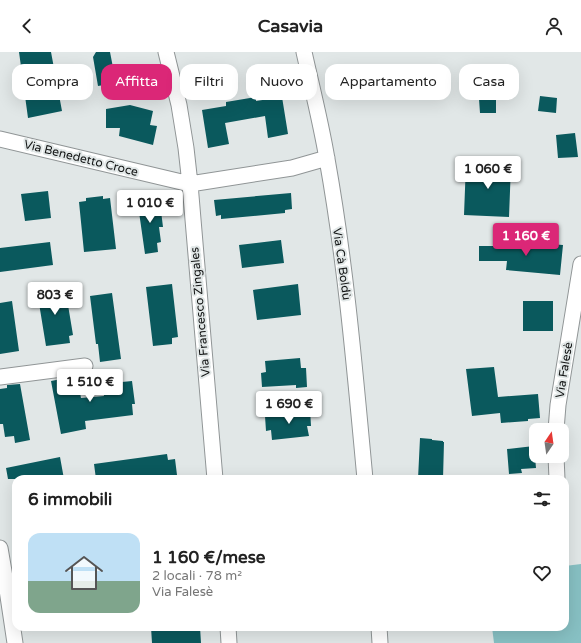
<!DOCTYPE html>
<html lang="it">
<head>
<meta charset="utf-8">
<style>
	:root { --surface:#fff; --page:#f2f2f2; --text:#222; --muted:#767676; --line:#e0e0e0; --accent:#db2777 }
	body { margin:0; font-family:"Varela Round",sans-serif; background:var(--page); color:var(--text); height:100vh; display:flex; flex-direction:column; font-size:15px; white-space:nowrap }
	* { box-sizing:border-box; margin:0 }
	p { font-size:13px; color:var(--muted) }
	.icon { flex:none; width:22px; height:22px; fill:none; stroke:currentColor; stroke-width:2; stroke-linecap:round; stroke-linejoin:round }
	.map { position:relative; flex:1; overflow:hidden }
	.panel { position:absolute; left:12px; top:423px; width:557px; height:156px; display:flex; flex-direction:column; background:var(--surface); border-radius:12px; box-shadow:0 4px 16px #0002 }
	.panel>* { flex:none }
	.guide { position:absolute; left:12px; top:12px; width:557px; height:36px; display:flex; gap:8px }
	.needle { width:26px; rotate:13deg }
	.controls { position:absolute; left:529px; top:371px; display:grid; gap:8px }
	.controls a { display:grid; place-items:center; width:40px; height:40px; border-radius:8px; background:var(--surface); box-shadow:0 4px 16px #0002; font-size:20px }
	.price { position:absolute; translate:-50% -34px; padding:0 9px; border-radius:4px; background:#fff; color:#222; font-size:13px; line-height:26px; filter:drop-shadow(0 1px 2px #0008) }
	.price::after { content:''; position:absolute; left:50%; top:24px; width:12px; height:9px; margin-left:-6px; background:inherit; clip-path:polygon(0 0,100% 0,50% 100%) }
	.price.selected { background:var(--accent); color:#fff }
	ul { padding:0; list-style:none }
	li { display:flex; align-items:center; gap:12px; height:100px; padding:0 16px }
	li+li { border-top:1px solid var(--line) }
	li span { display:grid; place-items:center; flex:none; width:112px; height:80px; border-radius:12px; color:#555 }
	li>.icon { margin-inline-start:auto }
	span .icon { width:48px; height:48px; fill:#fffc; stroke-width:1 }
	li b { font-size:17px }
	h2 { display:flex; justify-content:space-between; align-items:center; height:48px; padding:0 16px; font-size:17px }
	.pill { padding:0 14px; border-radius:12px; background:var(--surface); box-shadow:0 4px 16px #0002; font-size:14px; line-height:36px }
	.pill.selected { background:var(--accent); color:#fff }
	header { display:flex; justify-content:space-between; align-items:center; height:52px; padding:0 16px; background:var(--surface); font-size:18px; font-weight:700 }
	.map>svg:first-child { display:block }
</style>
</head>
<body>
<header><svg class="icon" aria-label="back" viewBox="0 0 24 24"><path d="M15 5l-7 7 7 7"/></svg>Casavia<svg class="icon" aria-label="person" viewBox="0 0 24 24"><circle cx="12" cy="8" r="4"/><path d="M4 21q1-7 8-7t8 7"/></svg></header>
<div class="map">
<svg width="581" height="591" viewBox="0 0 581 591">
	<rect width="100%" height="100%" fill="#e1e7e7"/>
	<!-- green -->
	<path fill="#87c0c3" d="M581,512V591H494L492,575H565V546H568L565,514Z"/>
	<!-- building -->
	<path fill="#0a595d" d="M19,0H51L62,59L28,66Z
		M96,0H110L116,31L98,34L93,5Z
		M540,44L557,46L556,61L538,59Z
		M256,45V49L282,45L288,82L268,86L265,64L225,71L229,92L208,96L202,58L226,54V50Z
		M479,47H496V61H480Z
		M130,53L153,59L150,73L157,74L153,93L119,84L120,76H106V57Z
		M575,81L578,105L558,106L556,83Z
		M466,111L511,113L509,165L464,163Z
		M48,139L51,166L25,169L21,142Z
		M291,141L292,157L285,158V161L221,167V163L216,164L214,148Z
		M103,144V147L110,146L116,197L84,200L79,150L86,149V146Z
		M153,144L156,160L161,159L163,175H159L161,190L157,191L158,200L145,202L137,146Z
		M281,188L284,211L242,216L239,193Z
		M508,189L563,193L560,223L506,218L507,209H479V194H508Z
		M50,190L53,213L0,220V196Z
		M172,232L178,285L172,286V292L153,294L146,235Z
		M298,232L301,263L257,268L253,238Z
		M65,235L73,283L69,284L70,291L46,294L37,239Z
		M112,241L121,307L100,310L98,292H96L90,244Z
		M12,249L19,299L0,302V251Z
		M523,249H553V279H523Z
		M300,306L301,316H306L307,335L296,336V333L262,335L261,321L266,320L265,309Z
		M494,315L498,345L538,342L540,366L528,367V369L501,371L500,361L472,364L466,317Z
		M77,324L81,346L104,344L102,332L132,329L135,352H132L133,363L85,369L86,377L61,382L51,329Z
		M20,332L30,388L15,391L14,384L5,385L3,372H0V337L7,336V333Z
		M310,356L311,374H307L309,384L272,388L271,378L266,379L265,364L299,360V357Z
		M420,386L432,387V388L443,389V390H444L443,427H418Z
		M534,394L536,416L521,417L522,421L509,422L507,397Z
		M167,402L168,408L175,407L177,423L141,427H96L94,412Z
		M60,405L64,427H8L6,416Z
		M151,575H200L201,591H152Z"/>
	<g fill="none" stroke-linecap="round" stroke-linejoin="round">
		<defs>
			<path id="minor" d="M166,0L179,53L186,96L190,132L215,427
				M304,0C312,36 321,71 327,107C346,213 355,320 365,427
				M0,87L190,132L292,116L327,106
				M0,325L85,314
				M556,378L558,353L581,212
				M556,404L557,427
				M0,496L6,531L15,591
				M228,575L229,591
				M379,575L380,591"/>
		</defs>
		<!-- minor casing -->
		<use href="#minor" stroke="#909596" stroke-width="17"/>
		<!-- minor -->
		<use href="#minor" stroke="#fff" stroke-width="15"/>
	</g>
	<g text-anchor="middle" dominant-baseline="central" stroke-width="4" stroke-linejoin="round" paint-order="stroke">
		<!-- street labels -->
		<g font-size="12" fill="#111313" stroke="#e1e7e7">
			<text transform="translate(81 106) rotate(14)">Via Benedetto Croce</text>
			<text transform="translate(342 212) rotate(82)">Via Cà Boldù</text>
			<text transform="translate(200 260) rotate(-95)">Via Francesco Zingales</text>
			<text transform="translate(564 318) rotate(-81)">Via Falesè</text>
		</g>
	</g>
</svg>
<div class="controls">
<a><svg class="needle" viewBox="-14 -14 28 28"><path d="M0-13l5 13h-10z" fill="#e53935"/><path d="M0 13l5-13h-10z" fill="#767676"/></svg></a>
</div>
<b class="price" style="left:488px;top:138px">1 060 €</b>
<b class="price" style="left:150px;top:172px">1 010 €</b>
<b class="price selected" style="left:526px;top:205px">1 160 €</b>
<b class="price" style="left:55px;top:264px">803 €</b>
<b class="price" style="left:90px;top:351px">1 510 €</b>
<b class="price" style="left:289px;top:373px">1 690 €</b>
<div class="guide">
<a class="pill">Compra</a>
<a class="pill selected">Affitta</a>
<a class="pill">Filtri</a>
<a class="pill">Nuovo</a>
<a class="pill">Appartamento</a>
<a class="pill">Casa</a>
</div>
<section class="panel">
<h2>6 immobili<svg class="icon" aria-label="filters" viewBox="0 0 24 24"><path d="M4 7h16M4 17h16"/><circle cx="9" cy="7" r="2"/><circle cx="15" cy="17" r="2"/></svg></h2>
<ul>
<li><span style="background:linear-gradient(#bfe0f5 60%,#7fa58c 0)"><svg class="icon" aria-label="home" viewBox="0 0 24 24"><path d="M3 11l9-7 9 7M6 9v11h12V9"/></svg></span><div><b>1 160 €/mese</b><p>2 locali · 78 m²</p><p>Via Falesè</p></div><svg class="icon" aria-label="heart" viewBox="0 0 24 24"><path d="M12 20l-8-8c-3-5 5-10 8-4 3-6 11-1 8 4z"/></svg></li>
</ul>
</section>
</div>
</body>
</html>
